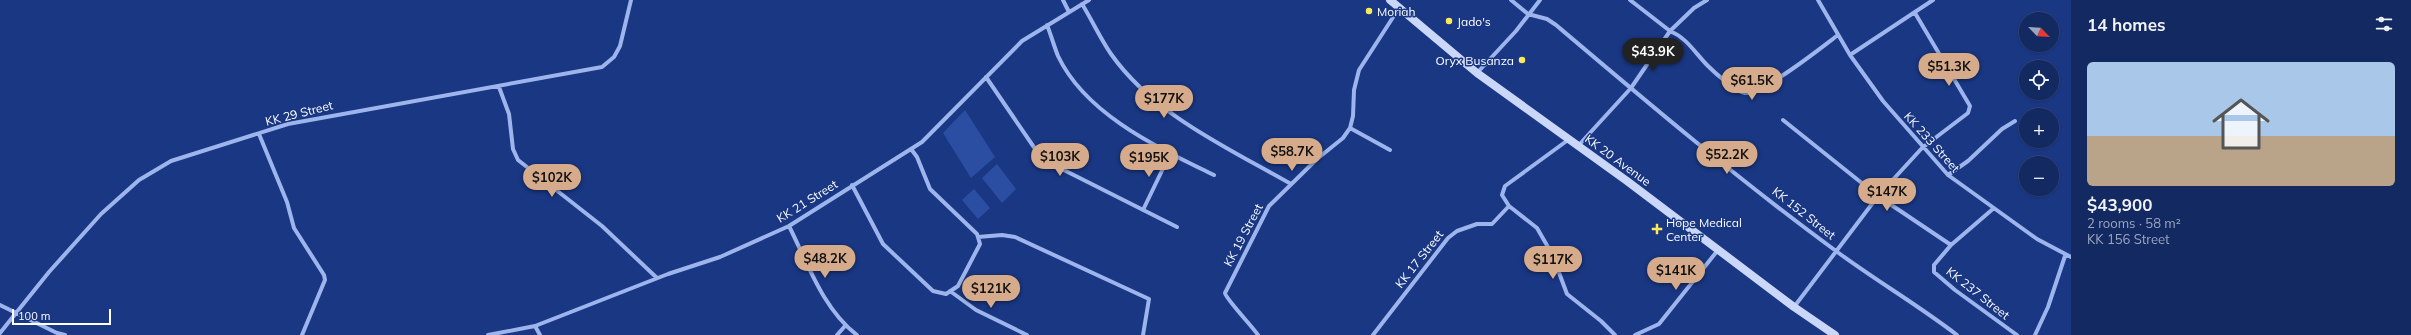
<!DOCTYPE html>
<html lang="en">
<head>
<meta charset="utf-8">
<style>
	:root { --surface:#132962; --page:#20356b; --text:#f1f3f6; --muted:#9da6be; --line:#324577; --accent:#d6ab8b }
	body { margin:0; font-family:Mulish,sans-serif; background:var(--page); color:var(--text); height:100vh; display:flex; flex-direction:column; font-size:15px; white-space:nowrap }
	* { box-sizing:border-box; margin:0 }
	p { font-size:13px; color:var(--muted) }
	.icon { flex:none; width:22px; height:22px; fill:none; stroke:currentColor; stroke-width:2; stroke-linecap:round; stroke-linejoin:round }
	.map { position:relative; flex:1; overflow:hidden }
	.side { display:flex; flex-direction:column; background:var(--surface); width:340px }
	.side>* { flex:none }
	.needle { width:26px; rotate:115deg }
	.controls { position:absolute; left:2019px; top:12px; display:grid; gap:8px }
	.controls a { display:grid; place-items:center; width:40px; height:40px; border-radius:50%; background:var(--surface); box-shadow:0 1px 3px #0004,0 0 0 1px var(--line); font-size:20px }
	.scale { position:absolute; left:12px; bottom:10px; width:99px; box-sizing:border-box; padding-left:4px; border:2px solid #fff; border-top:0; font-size:11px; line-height:14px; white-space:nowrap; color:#fff; -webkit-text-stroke:3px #193783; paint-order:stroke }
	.price { position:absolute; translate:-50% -34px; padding:0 9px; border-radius:14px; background:var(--accent); color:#111; font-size:13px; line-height:26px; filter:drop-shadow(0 1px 2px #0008) }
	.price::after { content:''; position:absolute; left:50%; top:24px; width:12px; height:9px; margin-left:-6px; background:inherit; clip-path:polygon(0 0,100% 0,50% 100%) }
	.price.selected { background:#222; color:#fff }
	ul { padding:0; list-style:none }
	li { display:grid; align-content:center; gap:8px; height:212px; padding:0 16px }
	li+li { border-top:1px solid var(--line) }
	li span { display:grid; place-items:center; height:124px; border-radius:6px; color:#555 }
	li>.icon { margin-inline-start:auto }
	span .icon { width:72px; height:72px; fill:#fffc; stroke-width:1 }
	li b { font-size:17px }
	h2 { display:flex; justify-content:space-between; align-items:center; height:48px; padding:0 16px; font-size:17px }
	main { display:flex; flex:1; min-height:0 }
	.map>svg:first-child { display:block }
</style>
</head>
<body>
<main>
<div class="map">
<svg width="2071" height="335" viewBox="0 0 2071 335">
	<rect width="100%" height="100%" fill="#193783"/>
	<!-- green -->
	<path fill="#2b4ea3" d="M965,110L995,157L971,178L943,133Z
		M997,164L1016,189L1002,203L982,178Z
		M974,189L990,208L978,219L962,200Z"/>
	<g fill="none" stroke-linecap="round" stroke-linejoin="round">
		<!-- street -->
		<path stroke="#9db5ec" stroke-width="4" d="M1063,0L1069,12
			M1511,0L1528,14L1547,19L1556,25C1647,102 1739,180 1836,251C1875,280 1918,305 1957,335
			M1707,0L1694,8L1670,31C1687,38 1695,53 1708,66C1714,72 1736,92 1745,93C1762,95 1822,47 1838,35
			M1818,0L1850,55L1883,101L1948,175L2037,239L2071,257
			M1082,4C1092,20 1100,38 1111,54C1154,115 1228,148 1291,184
			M1047,25C1051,35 1054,46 1058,56C1086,115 1159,148 1214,175
			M1850,55L1933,0
			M1477,73L1516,31L1540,0
			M986,77L1042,159L1177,227
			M499,87L509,114L513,149L518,160L602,226L657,278
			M1783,120L1878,196L1951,245L1994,208
			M1350,128L1390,150
			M259,134L287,202L294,228L324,275L325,280L302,335
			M1578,146L1631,88L1670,31L1630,0
			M1948,175L1968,161L2002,129L2015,121
			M852,185L883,244L933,291L946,294L958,286L980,244L977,234L930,189L917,157L911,149
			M1509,206L1537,228L1552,254L1567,294L1601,321L1615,335
			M1143,210L1170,154
			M789,226C808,264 823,309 857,335
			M978,237L1002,235L1015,237L1149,299L1143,335
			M1951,245L1934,265V272L1955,290L2017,335
			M950,291L976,310L1027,335
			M0,305L57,333L65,335
			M1794,307L1878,196L1922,148L1968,113L1970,106L1915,13
			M535,326L540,335
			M0,333L49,272L101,214L139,180L171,161L288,124L602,67L614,57L620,46L631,0
			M488,335L535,326L668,274L720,257L789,226L922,142L1022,41L1089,0
			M837,335L845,326
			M1258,335C1253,327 1225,298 1225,293L1269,206L1317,159L1343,138L1350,128L1353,116L1354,90L1359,70L1399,8
			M1373,335L1448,238L1457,231L1477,224H1492L1509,206L1502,195L1505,186L1568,140
			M1635,335L1659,324L1718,250
			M2035,335L2048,307L2065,256"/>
		<!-- secondary -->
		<path stroke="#cad7f9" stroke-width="8" d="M1390,0L1477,73L1627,181L1794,307L1835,335"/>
	</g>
	<!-- markers -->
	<g fill="#ffe958" stroke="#193783" stroke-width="1.5">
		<circle cx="1369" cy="11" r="4"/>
		<circle cx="1449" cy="21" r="4"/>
		<circle cx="1522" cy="60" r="4"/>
		<path d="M1655 223h4v4h4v4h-4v4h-4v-4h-4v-4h4z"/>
	</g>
	<g text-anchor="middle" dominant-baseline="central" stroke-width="3" stroke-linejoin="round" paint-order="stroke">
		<!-- poi labels -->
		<g font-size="12" fill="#fff" stroke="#193783" text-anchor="start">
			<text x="1377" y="11">Moriah</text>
			<text x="1457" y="21">Jado's</text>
			<text x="1514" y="60" text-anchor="end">Oryx Busanza</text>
			<text x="1666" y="222">Hope Medical<tspan x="1666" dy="14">Center</tspan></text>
		</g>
		<!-- street labels -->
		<g font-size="12" fill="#fff" stroke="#193783">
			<text transform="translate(299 113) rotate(-14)">KK 29 Street</text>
			<text transform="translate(1932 142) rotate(48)">KK 233 Street</text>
			<text transform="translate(1618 160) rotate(36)">KK 20 Avenue</text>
			<text transform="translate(807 201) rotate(-32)">KK 21 Street</text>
			<text transform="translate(1804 213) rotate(38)">KK 152 Street</text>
			<text transform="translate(1243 235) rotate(-62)">KK 19 Street</text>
			<text transform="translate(1419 259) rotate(-52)">KK 17 Street</text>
			<text transform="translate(1978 293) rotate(38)">KK 237 Street</text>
		</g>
	</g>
</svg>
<div class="controls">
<a><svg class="needle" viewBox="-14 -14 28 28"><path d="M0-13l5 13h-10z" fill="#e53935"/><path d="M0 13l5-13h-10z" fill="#9da6be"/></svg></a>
<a><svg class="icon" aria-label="locate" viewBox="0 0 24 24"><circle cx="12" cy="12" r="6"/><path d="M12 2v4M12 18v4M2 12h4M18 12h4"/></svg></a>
<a>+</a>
<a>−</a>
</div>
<div class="scale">100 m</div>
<b class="price selected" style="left:1653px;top:72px">$43.9K</b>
<b class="price" style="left:1949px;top:87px">$51.3K</b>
<b class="price" style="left:1752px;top:101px">$61.5K</b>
<b class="price" style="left:1164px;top:119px">$177K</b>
<b class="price" style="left:1292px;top:172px">$58.7K</b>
<b class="price" style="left:1727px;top:175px">$52.2K</b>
<b class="price" style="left:1060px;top:177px">$103K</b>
<b class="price" style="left:1149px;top:178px">$195K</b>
<b class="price" style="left:552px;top:198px">$102K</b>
<b class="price" style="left:1887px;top:212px">$147K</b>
<b class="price" style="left:825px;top:279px">$48.2K</b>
<b class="price" style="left:1553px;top:280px">$117K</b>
<b class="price" style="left:1676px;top:291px">$141K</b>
<b class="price" style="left:991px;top:309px">$121K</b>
</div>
<section class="side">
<h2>14 homes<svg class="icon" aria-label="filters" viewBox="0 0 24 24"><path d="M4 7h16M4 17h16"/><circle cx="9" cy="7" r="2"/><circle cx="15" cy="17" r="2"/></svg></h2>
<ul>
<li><span style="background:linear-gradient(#a9c7e8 60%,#b9a48a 0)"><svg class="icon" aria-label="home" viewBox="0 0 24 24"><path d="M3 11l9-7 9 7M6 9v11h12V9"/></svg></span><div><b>$43,900</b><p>2 rooms · 58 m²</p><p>KK 156 Street</p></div></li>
</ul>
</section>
</main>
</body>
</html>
